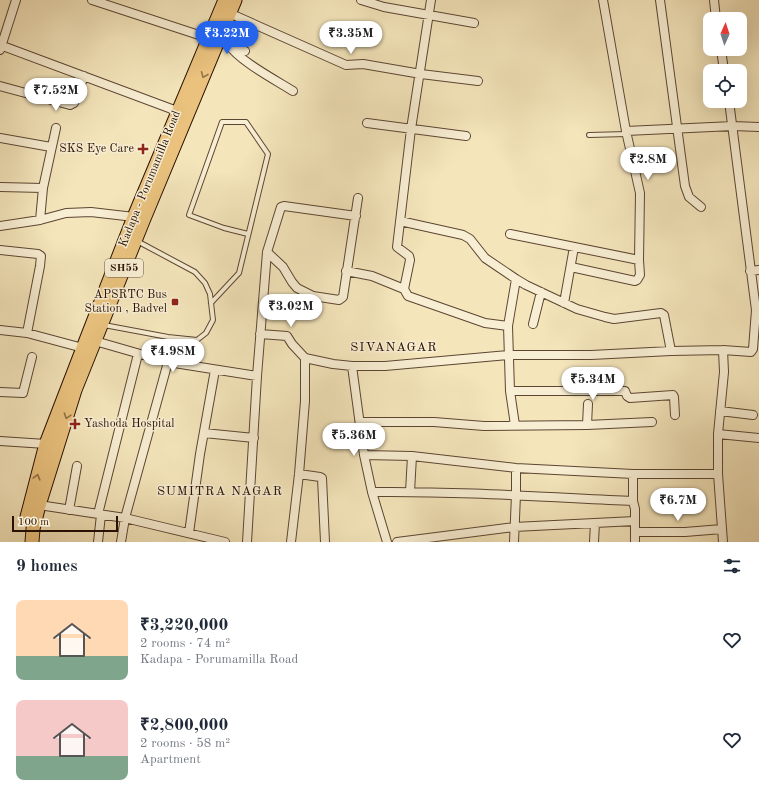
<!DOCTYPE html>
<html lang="en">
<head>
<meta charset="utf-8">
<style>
	:root { --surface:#fff; --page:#f6f6f7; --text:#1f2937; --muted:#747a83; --accent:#2563eb }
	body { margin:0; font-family:"Old Standard TT",serif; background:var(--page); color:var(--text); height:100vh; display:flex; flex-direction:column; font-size:15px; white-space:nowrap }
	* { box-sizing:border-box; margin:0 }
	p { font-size:13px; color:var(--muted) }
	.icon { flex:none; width:22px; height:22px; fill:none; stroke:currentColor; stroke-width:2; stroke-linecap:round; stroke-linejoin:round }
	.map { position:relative; height:542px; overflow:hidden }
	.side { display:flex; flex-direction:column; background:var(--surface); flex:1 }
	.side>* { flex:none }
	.needle { width:26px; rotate:3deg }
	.tools { position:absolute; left:703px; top:12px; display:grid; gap:8px }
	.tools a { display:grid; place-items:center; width:44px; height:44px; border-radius:8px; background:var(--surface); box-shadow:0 4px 16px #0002; font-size:20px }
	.scale { position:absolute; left:12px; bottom:10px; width:106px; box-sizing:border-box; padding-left:4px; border:2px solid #291104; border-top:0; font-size:11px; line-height:14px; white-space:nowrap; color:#291104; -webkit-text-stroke:3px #f8eed3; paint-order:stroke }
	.price { position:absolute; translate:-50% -34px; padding:0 9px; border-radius:14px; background:#fff; color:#222; font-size:13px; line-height:26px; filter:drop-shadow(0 1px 2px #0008) }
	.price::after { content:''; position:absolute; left:50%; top:24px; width:12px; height:9px; margin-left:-6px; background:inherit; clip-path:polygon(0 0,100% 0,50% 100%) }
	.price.active { background:var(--accent); color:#fff }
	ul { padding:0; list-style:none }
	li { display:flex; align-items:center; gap:12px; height:100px; padding:0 16px }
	li span { display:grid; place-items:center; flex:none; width:112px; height:80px; border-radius:8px; color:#555 }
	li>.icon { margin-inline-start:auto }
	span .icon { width:48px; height:48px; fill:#fffc; stroke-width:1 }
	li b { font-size:17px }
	h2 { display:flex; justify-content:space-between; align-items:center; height:48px; padding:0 16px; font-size:17px }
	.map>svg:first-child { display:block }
</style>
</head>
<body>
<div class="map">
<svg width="759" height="542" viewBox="0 0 759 542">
	<rect width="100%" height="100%" fill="#f4e5bb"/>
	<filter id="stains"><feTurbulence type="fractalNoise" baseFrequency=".005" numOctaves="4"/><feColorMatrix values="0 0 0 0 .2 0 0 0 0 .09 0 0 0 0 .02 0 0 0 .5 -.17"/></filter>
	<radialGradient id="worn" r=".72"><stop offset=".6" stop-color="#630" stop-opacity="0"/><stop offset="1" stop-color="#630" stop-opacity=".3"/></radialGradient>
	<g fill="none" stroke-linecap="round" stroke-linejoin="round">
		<defs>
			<path id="service" d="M589,135L627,134
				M211,303L239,273L268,154L246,122H222L189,215L224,228L248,234
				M104,325L168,337L197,340L206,333L213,320L210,294L205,283L195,272L137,241"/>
			<path id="minor" d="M92,0L208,38
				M361,0L384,7L474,23
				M660,0L685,186L689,197L701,207
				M714,0L716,19
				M229,13L346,65L363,64L421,74L478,81
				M0,45L177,111
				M229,45C238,60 277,81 293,91
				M230,45L245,51
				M721,49L724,71
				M0,50L16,0
				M0,86L70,105L74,103L84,76
				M367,123L466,136
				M626,131L733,126L759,127
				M0,138L51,147
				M0,187L43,188
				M40,220L43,188L56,128
				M400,221L463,235L470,239L485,258L516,279L526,285L577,309L605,317L614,319L661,313L664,315L671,351
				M0,226L40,220L66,213L91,212L134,217
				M510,234L639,260
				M0,250L38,254L41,256L40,266L27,333L83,348
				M267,252L283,267L292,282L297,288L313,296L339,300L343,297L358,198
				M571,267L635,281L637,280L640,275L639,260L640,193L626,131L603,0
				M346,271L372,276L404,289L408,296L485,323L508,326
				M750,271L759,270
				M404,289L410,260L409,256L397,247L411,129L431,0
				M564,303L574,247
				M533,324L541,292
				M0,330L27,333
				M260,334L287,336L292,344L305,358L333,364L352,366H385L508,355H591L671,351L723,350L751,352L753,349L756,310L729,101
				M95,341L168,362L257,376
				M723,350L724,372L718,434V474L723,542
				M352,366L364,455L372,492L387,542
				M510,391H625L627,396L630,398L673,395L674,397L675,415
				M0,392L23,393L32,357
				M720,411L753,415
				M360,422H434L484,426L587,425L652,422
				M515,425L510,391L508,326L516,279
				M587,425L588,404
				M204,433L254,438
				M718,434L759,438
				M0,441L46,444
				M364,455L412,456L516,468L633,474H718
				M299,474L320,477L322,478L325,542
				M633,474V501
				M372,492C459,491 546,497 633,501L635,509V542
				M410,492L412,456
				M39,505L125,518L225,542
				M69,510L77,466
				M98,514L138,354
				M635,532H685L722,529
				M189,533L200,454L215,370
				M98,542L101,515
				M121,542L125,518L168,362
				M247,542L257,376L267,252L281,207L284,206L356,216
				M291,542L299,474L305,401V358
				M397,542L514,527L635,521
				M514,542L516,495V468
				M594,542L595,523"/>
			<path id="primary" d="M27,517L46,444L83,348L134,217L225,0
				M32,542L33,529L39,505L75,390L143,221L235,0"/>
		</defs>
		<!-- service casing -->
		<use href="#service" stroke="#5c4632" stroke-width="6"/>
		<!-- minor casing -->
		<use href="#minor" stroke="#5c4632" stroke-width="10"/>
		<!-- primary casing -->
		<use href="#primary" stroke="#291104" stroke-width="15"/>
		<!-- service -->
		<use href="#service" stroke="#f8eed3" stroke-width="4"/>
		<!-- minor -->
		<use href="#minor" stroke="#f8eed3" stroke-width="8"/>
		<!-- primary -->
		<use href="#primary" stroke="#eac27e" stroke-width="13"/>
	</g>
	<!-- one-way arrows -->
	<defs><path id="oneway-chevron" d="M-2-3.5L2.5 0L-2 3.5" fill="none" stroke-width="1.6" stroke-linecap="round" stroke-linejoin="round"/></defs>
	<g stroke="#937247">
		<use href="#oneway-chevron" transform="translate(204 75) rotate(112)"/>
		<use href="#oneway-chevron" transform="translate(67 416) rotate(108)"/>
		<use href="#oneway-chevron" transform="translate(37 477) rotate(-75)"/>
	</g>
	<!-- markers -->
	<g fill="#8f2418" stroke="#f8eed3" stroke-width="1.5">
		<path d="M141 143h4v4h4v4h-4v4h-4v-4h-4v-4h4z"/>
		<rect x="171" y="298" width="8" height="8" rx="2"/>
		<path d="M73 418h4v4h4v4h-4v4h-4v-4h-4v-4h4z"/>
	</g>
	<g text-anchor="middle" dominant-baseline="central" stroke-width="3" stroke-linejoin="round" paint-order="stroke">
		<!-- shield labels -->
		<rect fill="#f8eed3" stroke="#675342" stroke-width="1" x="105" y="259" width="38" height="18" rx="3"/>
		<g font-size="11" font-weight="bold" fill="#291104">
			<text x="124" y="268">SH55</text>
		</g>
		<!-- poi labels -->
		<g font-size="12" fill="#291104" stroke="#f8eed3" text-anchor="end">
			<text x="134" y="149">SKS Eye Care</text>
			<text x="167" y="295">APSRTC Bus<tspan x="167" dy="14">Station , Badvel</tspan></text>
			<text x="84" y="424" text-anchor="start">Yashoda Hospital</text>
		</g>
		<!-- street labels -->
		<g font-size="12" fill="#291104" stroke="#f8eed3">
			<text transform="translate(150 179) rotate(-68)">Kadapa - Porumamilla Road</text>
		</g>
		<!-- neighbourhood labels -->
		<g font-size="13" letter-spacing="1" fill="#291104" stroke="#f8eed3">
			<text x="394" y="347">SIVANAGAR</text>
			<text x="220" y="491">SUMITRA NAGAR</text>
		</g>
	</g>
	<rect width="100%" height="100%" filter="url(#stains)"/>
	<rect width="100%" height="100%" fill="url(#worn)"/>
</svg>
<div class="tools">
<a><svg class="needle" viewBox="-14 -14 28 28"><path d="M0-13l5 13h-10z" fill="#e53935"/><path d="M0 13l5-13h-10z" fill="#747a83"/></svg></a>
<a><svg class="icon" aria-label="locate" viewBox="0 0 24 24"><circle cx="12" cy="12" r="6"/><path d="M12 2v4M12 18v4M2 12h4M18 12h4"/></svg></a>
</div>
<div class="scale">100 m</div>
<b class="price active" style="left:227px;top:55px">₹3.22M</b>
<b class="price" style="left:351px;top:55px">₹3.35M</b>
<b class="price" style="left:56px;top:112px">₹7.52M</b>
<b class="price" style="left:648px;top:181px">₹2.8M</b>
<b class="price" style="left:291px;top:328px">₹3.02M</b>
<b class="price" style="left:173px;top:373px">₹4.98M</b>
<b class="price" style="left:593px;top:401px">₹5.34M</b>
<b class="price" style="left:354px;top:457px">₹5.36M</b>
<b class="price" style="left:678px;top:522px">₹6.7M</b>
</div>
<section class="side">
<h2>9 homes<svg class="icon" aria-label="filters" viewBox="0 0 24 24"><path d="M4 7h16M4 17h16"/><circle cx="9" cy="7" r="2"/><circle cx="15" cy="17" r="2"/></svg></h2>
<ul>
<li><span style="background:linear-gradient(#ffd9b3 70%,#7fa58c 0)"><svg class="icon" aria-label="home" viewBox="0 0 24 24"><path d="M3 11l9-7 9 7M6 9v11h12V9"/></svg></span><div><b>₹3,220,000</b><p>2 rooms · 74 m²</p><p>Kadapa - Porumamilla Road</p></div><svg class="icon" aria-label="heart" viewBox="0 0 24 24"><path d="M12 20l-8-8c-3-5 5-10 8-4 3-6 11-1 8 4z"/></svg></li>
<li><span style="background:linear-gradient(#f6c9c9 70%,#7fa58c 0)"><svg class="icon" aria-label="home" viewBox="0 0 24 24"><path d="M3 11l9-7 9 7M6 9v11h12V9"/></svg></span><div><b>₹2,800,000</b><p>2 rooms · 58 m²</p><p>Apartment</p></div><svg class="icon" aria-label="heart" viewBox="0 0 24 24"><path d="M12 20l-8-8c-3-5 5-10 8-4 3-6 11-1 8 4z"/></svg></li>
</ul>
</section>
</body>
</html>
